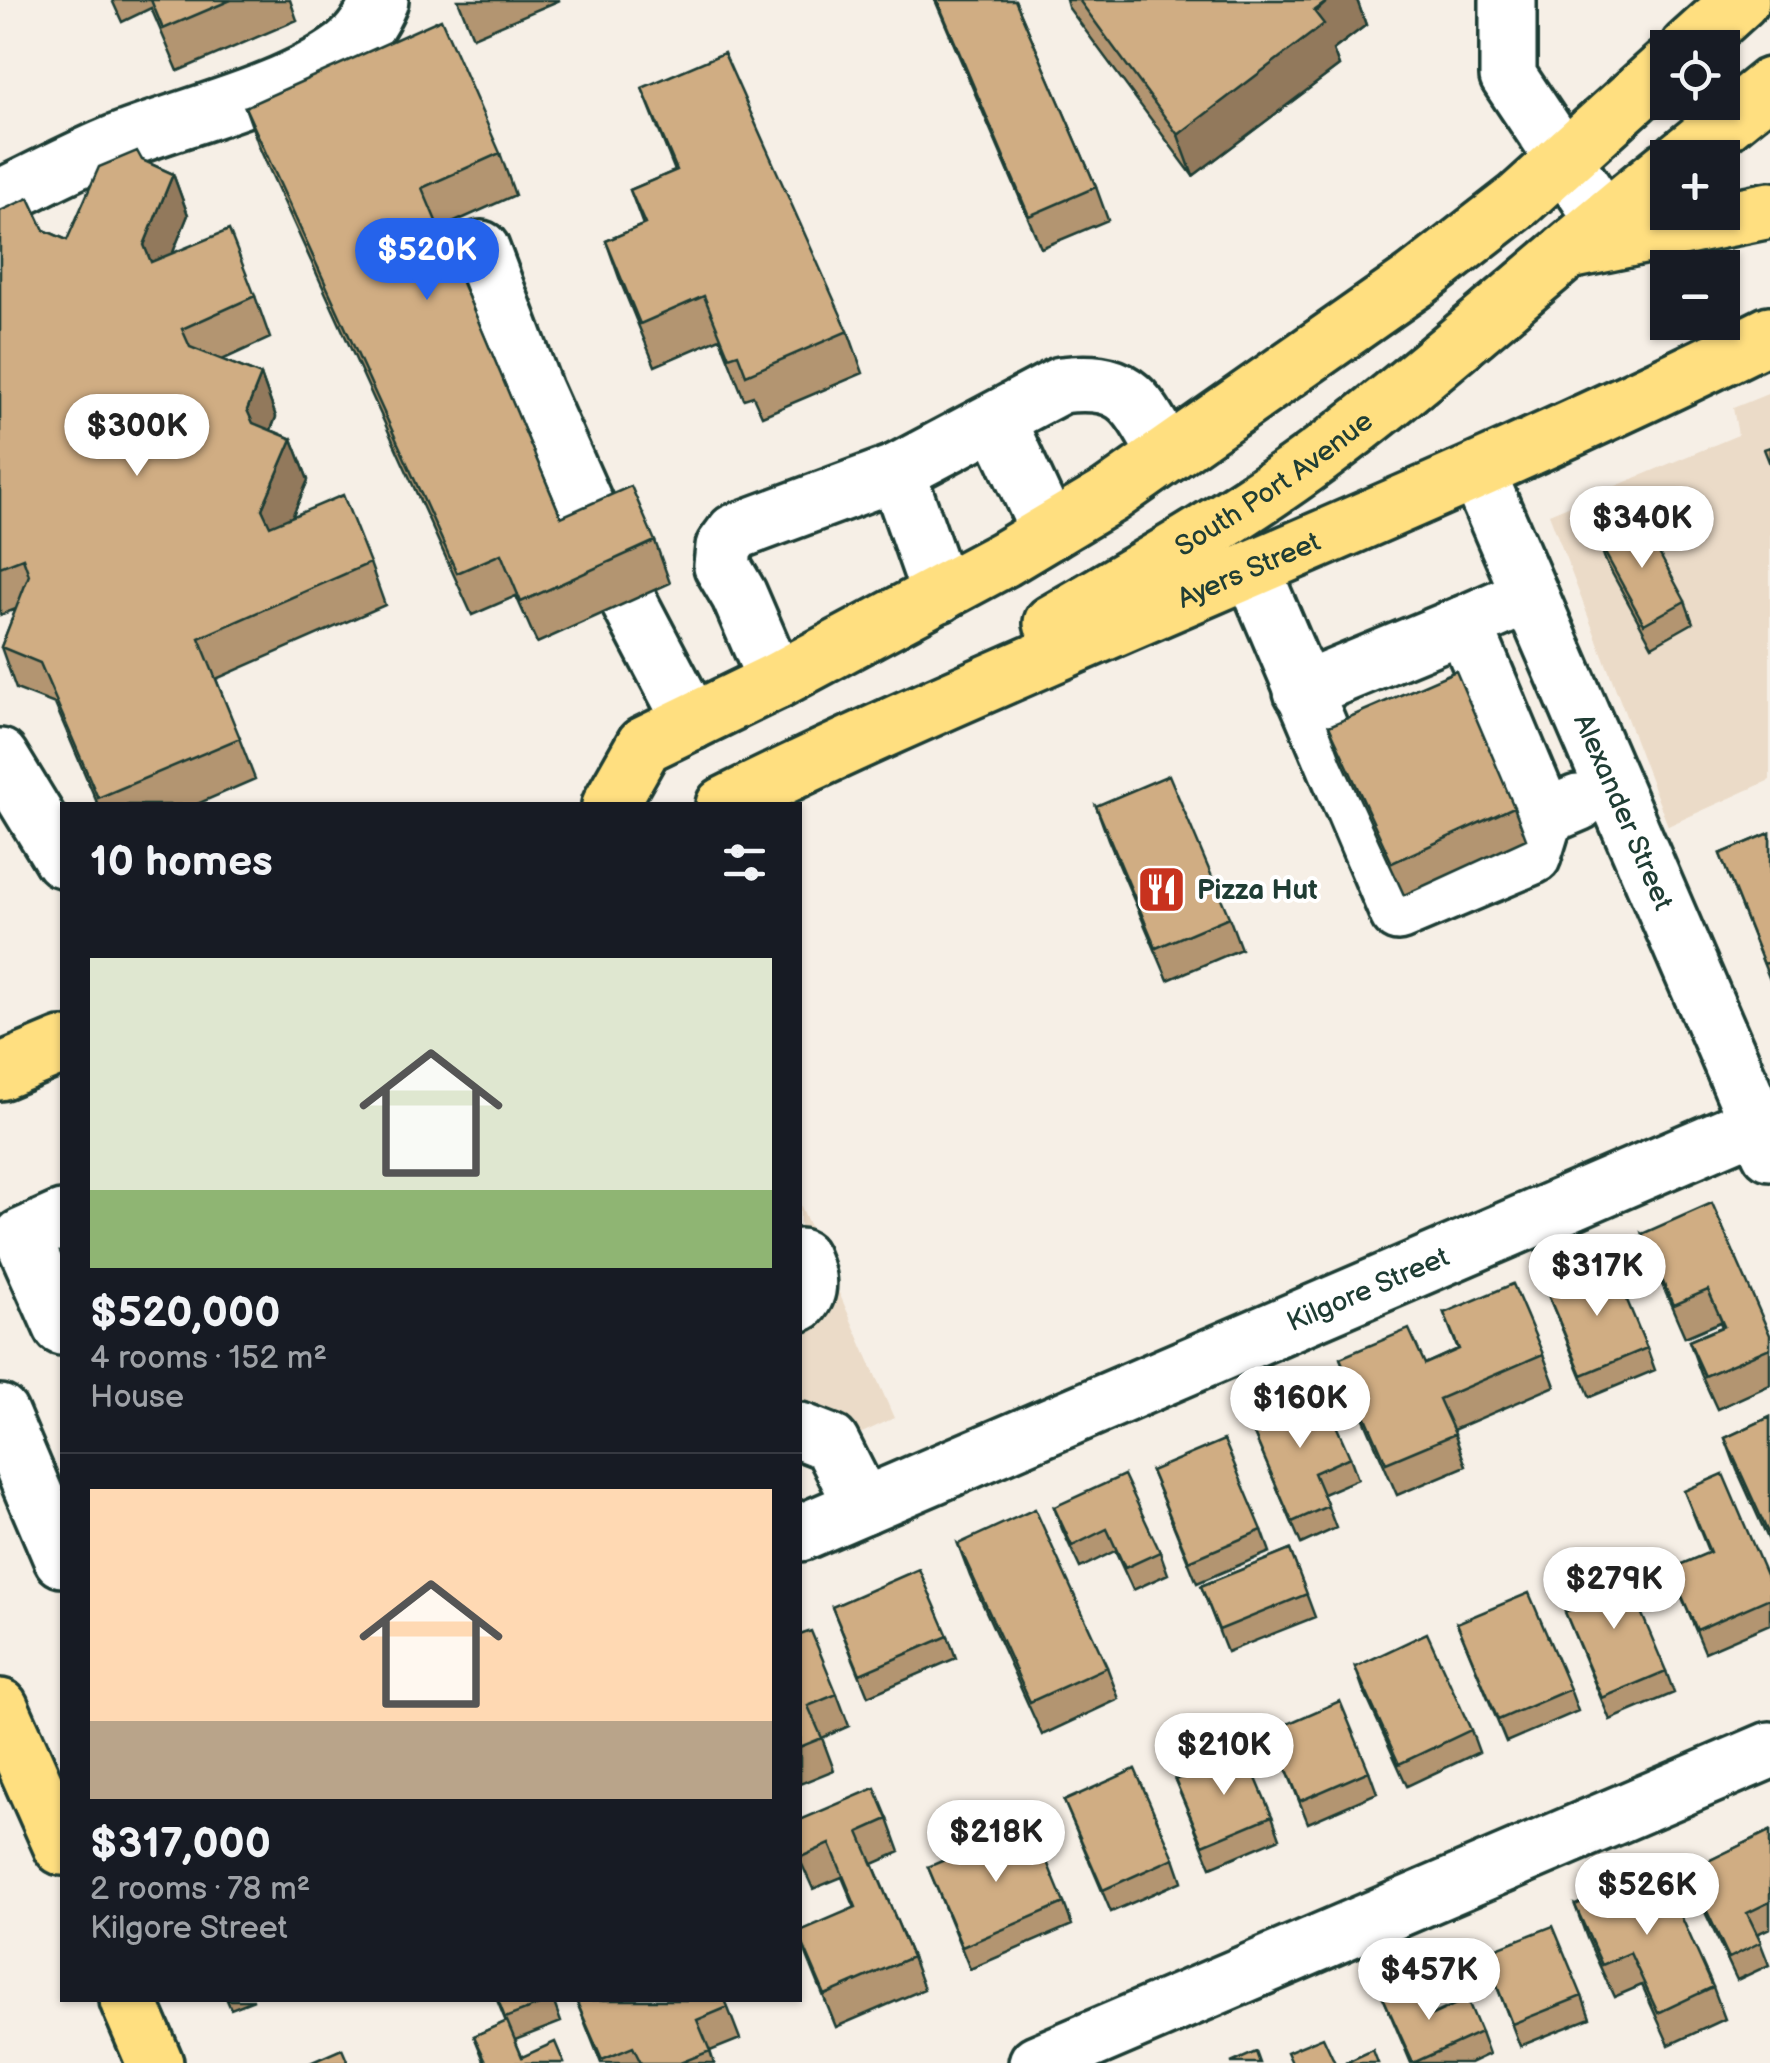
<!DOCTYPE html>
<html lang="en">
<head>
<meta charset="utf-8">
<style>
	:root { --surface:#171b24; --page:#242831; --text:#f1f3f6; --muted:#9ea1a6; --line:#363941; --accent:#2563eb }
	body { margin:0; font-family:"Balsamiq Sans",sans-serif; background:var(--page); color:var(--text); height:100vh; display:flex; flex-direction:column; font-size:38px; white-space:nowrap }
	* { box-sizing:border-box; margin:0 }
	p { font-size:32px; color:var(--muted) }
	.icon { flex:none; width:55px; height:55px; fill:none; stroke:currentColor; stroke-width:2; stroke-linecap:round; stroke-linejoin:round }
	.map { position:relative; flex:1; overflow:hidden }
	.panel { position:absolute; left:60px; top:802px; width:742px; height:1200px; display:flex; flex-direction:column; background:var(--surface); border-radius:0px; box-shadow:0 2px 8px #0004 }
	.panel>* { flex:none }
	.fabs { position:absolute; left:1650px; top:30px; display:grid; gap:20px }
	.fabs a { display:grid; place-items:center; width:90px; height:90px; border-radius:0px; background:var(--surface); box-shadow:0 2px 8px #0004; font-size:50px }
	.price { position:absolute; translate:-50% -85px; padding:0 22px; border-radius:35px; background:#fff; color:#222; font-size:32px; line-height:65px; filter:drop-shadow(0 2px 5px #0008) }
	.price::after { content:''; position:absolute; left:50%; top:60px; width:30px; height:22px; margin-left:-15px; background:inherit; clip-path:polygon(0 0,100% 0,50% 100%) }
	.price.current { background:var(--accent); color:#fff }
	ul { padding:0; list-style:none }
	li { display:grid; align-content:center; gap:20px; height:530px; padding:0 30px }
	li+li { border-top:2px solid var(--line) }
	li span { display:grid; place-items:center; height:310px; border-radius:0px; color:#555 }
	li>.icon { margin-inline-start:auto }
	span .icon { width:180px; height:180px; fill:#fffc; stroke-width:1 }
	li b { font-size:42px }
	h2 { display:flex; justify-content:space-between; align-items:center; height:120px; padding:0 30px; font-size:42px }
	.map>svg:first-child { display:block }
</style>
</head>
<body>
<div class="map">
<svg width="1770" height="2063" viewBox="0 0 1770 2063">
	<rect width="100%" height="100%" fill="#f6efe6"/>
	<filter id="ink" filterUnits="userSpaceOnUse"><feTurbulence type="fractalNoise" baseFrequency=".01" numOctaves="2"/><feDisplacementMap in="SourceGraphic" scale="20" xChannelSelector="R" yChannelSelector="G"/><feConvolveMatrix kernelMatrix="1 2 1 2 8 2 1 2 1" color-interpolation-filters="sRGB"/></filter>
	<g filter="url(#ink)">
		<!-- built -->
		<path fill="#ebdbc8" d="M1770,393V780L1668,826L1549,514L1738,435L1733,408Z
			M800,1204L894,1418L800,1462Z"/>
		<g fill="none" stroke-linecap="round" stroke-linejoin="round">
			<defs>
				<g id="minor">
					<path d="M1508,0V76L1604,220"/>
					<path d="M0,198C37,180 73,161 111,145C183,116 283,95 345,49C362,36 372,19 380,0"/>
					<path d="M481,249L534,390L604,547"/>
					<path d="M997,420L1049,532"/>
					<path d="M897,472L1061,385C1129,377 1136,401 1167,455"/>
					<path id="s1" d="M1477,472L1770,1152"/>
					<path d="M1252,569L1398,913L1533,856L1545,817"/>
					<path d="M1530,595L1464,624L1545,817L1578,803"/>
					<path d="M629,602L692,722"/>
					<path d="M776,681L739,595L722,566L724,547L735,532L897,472L940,594"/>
					<path d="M1302,691L1464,624"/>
					<path d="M0,757L62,859"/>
					<path d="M62,1219L22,1237L62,1327"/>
					<path d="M800,1257C807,1273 813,1289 800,1303"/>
					<path d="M0,1413L62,1559"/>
					<path d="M800,1431L831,1443L863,1506"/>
					<path id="s2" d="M800,1533L1770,1117"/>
					<path d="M1037,2063L1770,1750"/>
				</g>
				<g id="major">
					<path d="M1688,48L1741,0"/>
					<path d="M1681,158L1770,86"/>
					<path d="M1574,250L1770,210"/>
					<path id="s3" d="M1052,623C1141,571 1233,519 1316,458C1438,367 1549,263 1668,168"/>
					<path d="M610,805L644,745L776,681L1004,559L1109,496L1167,455L1415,281L1519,200L1668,66"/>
					<path id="s4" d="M724,805C856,739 991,682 1126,623C1342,530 1559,439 1770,334"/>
					<path d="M0,1072L62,1046"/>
					<path d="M0,1707L62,1847"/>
					<path d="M128,2000L155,2063"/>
				</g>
			</defs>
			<!-- minor casing -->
			<use href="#minor" stroke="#1f3d34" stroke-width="62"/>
			<!-- major casing -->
			<use href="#major" stroke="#1f3d34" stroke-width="62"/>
			<!-- minor -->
			<use href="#minor" stroke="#fff" stroke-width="55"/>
			<!-- major -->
			<use href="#major" stroke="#ffdf80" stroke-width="55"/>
		</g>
		<!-- wall -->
		<path fill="#b39571" stroke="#1f3d34" stroke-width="2.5" d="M112,0H290L297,20L178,71L151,8L122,22Z
			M458,0H560L473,37Z
			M935,0H1015L1096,187L1108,220L1041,248Z
			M1066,0H1357L1366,25L1333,50L1339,66L1193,176L1068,7Z
			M642,88L848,331L863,373L762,416L753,396L744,399L720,338L655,366L621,283L606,241L643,225L630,190L675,171Z
			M245,107L500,153L515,195L439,229L561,517L655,541L670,583L537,643L516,596L472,615L260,149Z
			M142,160L173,174L188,215L172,254L255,296L270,338L222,360L261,375L276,417L271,430L292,439L308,480L292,517L370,563L385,605L216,679L255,779L195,805H98L55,704L16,689L1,647L16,609L0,615V211L67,240Z
			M1598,540L1685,601L1693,623L1652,646L1606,562Z
			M1329,726L1514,807L1526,839L1404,895L1341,758Z
			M1096,806L1229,917L1241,949L1168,980L1108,839Z
			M1770,833V980L1720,854Z
			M1642,1234L1770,1335V1385L1717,1409L1701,1374L1689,1341L1722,1327L1720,1322L1685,1337L1654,1266Z
			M1546,1290L1647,1348L1655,1370L1590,1397Z
			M1444,1313L1543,1354L1555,1386L1453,1430L1466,1466L1397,1495L1352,1391L1340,1358L1425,1364L1458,1349Z
			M1770,1417V1543L1737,1470L1725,1438Z
			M1249,1422L1350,1457L1358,1479L1323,1494L1336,1528L1301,1544Z
			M1151,1471L1262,1530L1270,1552L1197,1583Z
			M1684,1491L1770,1584V1624L1705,1652L1670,1569L1709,1553Z
			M1054,1507L1160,1552L1168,1574L1133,1590L1115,1551L1080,1568L1062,1529Z
			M958,1544L1107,1667L1119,1699L1042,1735L970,1576Z
			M1290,1550L1315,1617L1227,1652L1201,1586Z
			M1585,1569L1666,1671L1674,1693L1610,1720L1565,1612L1596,1598Z
			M832,1607L948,1636L956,1658L868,1696Z
			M1457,1623L1570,1689L1578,1711L1506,1742Z
			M800,1635L837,1694L849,1726L822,1738L834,1770L800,1784Z
			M1355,1667L1471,1730L1479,1752L1407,1786L1363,1689Z
			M1271,1731L1369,1771L1377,1793L1308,1823Z
			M1175,1780L1272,1816L1280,1838L1211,1867Z
			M1064,1801L1174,1858L1182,1881L1111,1912Z
			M888,1819L900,1852L873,1864L912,1957L924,1989L836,2027L800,1938L855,1908L842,1877L813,1889L800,1860V1820Z
			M1770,1831V1928L1757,1934L1769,1965L1737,1980L1696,1893L1688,1871Z
			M928,1867L1064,1903L1072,1925L970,1969Z
			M1575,1905L1713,1987L1725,2019L1669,2045L1642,1985L1614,1997L1587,1938Z
			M1484,1953L1582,1996L1590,2018L1520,2046Z
			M1383,1997L1481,2032L1489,2054L1470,2063H1411Z
			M227,2000H254L231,2009Z
			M497,2000H553L561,2022L515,2040L522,2057L564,2063H485L474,2036L506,2022Z
			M576,2000H725L740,2039L710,2051L714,2063H601Z"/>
		<!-- shaded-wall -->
		<path fill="#92795c" stroke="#1f3d34" stroke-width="2.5" d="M1329,0H1357L1366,25L1333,50L1339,66L1193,176L1178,135Z
			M173,174L188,215L159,287L144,245Z
			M261,375L276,417L262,452L247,410Z
			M292,439L308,480L277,551L262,509Z"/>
		<!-- building -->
		<path fill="#d0ad83" stroke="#1f3d34" stroke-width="2.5" d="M151,0H231L163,29Z
			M937,0H1015L1096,187L1029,216Z
			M1079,0H1329L1314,11L1324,24L1178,135Z
			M441,19L500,153L422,188L561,517L631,486L655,541L521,602L501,554L457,573L245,107Z
			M724,53L848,331L746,375L738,354L729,357L704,296L640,324L606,241L645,224L630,190L677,170L642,88Z
			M137,151L142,160L173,174L144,245L151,262L229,230L255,296L182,329L190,347L261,375L247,410L253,423L292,439L262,509L270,526L343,495L370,563L199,638L240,738L98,798L40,663L1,647L29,575L23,558L0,567V211L29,198L44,230L67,240L99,167Z
			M1770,447V464L1764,449Z
			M1640,518L1685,601L1644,624L1598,540Z
			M1456,671L1514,807L1392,863L1329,726Z
			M1169,775L1229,917L1156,948L1096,806Z
			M1770,833V962L1764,964L1720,854Z
			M1712,1203L1770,1335V1348L1705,1376L1689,1341L1724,1326L1708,1290L1673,1305L1642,1234Z
			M1611,1262L1647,1348L1582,1375L1546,1290Z
			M1513,1284L1543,1354L1439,1399L1455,1434L1386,1463L1340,1358L1409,1329L1425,1364L1459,1349L1444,1313Z
			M1321,1391L1350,1457L1314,1473L1328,1506L1292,1522L1249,1422Z
			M1770,1417V1537L1725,1438Z
			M1224,1440L1262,1530L1189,1561L1151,1471Z
			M1723,1474L1770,1584V1598L1697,1630L1670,1569L1710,1552L1684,1491Z
			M1124,1475L1160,1552L1125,1568L1107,1529L1072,1546L1054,1507Z
			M1035,1509L1107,1667L1030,1702L958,1544Z
			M1290,1550L1307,1594L1219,1630L1201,1586Z
			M1617,1555L1666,1671L1602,1698L1565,1612L1597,1598L1585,1569Z
			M919,1569L948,1636L860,1674L832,1607Z
			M1529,1593L1570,1689L1498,1720L1457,1623Z
			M811,1631L837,1694L808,1706L822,1738L800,1747V1635Z
			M1427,1633L1471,1730L1399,1764L1355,1667Z
			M1340,1701L1369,1771L1300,1801L1271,1731Z
			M1244,1750L1272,1816L1203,1845L1175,1780Z
			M1135,1769L1174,1858L1103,1890L1064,1801Z
			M875,1788L888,1819L859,1832L912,1957L825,1995L800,1937V1931L856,1907L830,1844L801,1857L800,1820Z
			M1031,1823L1064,1903L962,1947L928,1867Z
			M1770,1831V1902L1747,1913L1761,1942L1729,1958L1688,1871Z
			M1659,1867L1713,1987L1658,2013L1630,1953L1602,1965L1575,1905Z
			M1553,1926L1582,1996L1512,2024L1484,1953Z
			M1417,1982L1432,2015L1467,1999L1481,2032L1413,2063L1383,1997Z
			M498,2000H552L505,2018Z
			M576,2000H725L728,2007L697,2020L710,2051L680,2063H641L633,2047L602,2060Z
			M507,2021L522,2057L555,2042L564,2063H487L474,2036Z
			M1323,2037L1335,2063H1292L1287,2052Z
			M342,2049L348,2063H310Z
			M1373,2050L1378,2063H1345Z
			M1256,2052L1260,2063H1231Z"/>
	</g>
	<!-- icons -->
	<defs>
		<symbol id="restaurant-square" viewBox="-11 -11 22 22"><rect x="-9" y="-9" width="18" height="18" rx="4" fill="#c8321e" stroke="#fff"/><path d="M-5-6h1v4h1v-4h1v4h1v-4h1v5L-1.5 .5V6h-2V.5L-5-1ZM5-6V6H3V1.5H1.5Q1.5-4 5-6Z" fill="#fff"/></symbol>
	</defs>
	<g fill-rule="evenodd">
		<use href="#restaurant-square" x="1134" y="862" width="55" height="55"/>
	</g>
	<g text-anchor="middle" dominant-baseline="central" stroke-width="8" stroke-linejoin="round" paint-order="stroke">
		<!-- street labels -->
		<g font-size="28" fill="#1f3d34" stroke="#fff">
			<text stroke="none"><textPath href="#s3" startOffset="262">South Port Avenue</textPath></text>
			<text stroke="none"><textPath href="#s4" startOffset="575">Ayers Street</textPath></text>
			<text stroke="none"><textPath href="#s1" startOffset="370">Alexander Street</textPath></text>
			<text stroke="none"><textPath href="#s2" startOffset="618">Kilgore Street</textPath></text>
		</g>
		<!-- poi labels -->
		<g font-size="28" font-weight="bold" fill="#1f3d34" stroke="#fff" text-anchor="start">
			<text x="1197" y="890">Pizza Hut</text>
		</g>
	</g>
</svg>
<div class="fabs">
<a><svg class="icon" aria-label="locate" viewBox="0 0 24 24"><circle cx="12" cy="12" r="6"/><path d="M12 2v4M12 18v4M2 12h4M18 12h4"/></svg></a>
<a>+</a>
<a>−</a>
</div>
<b class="price current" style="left:427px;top:303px">$520K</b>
<b class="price" style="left:137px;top:479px">$300K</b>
<b class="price" style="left:1642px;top:571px">$340K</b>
<b class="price" style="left:1597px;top:1319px">$317K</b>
<b class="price" style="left:1300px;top:1451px">$160K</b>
<b class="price" style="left:1614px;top:1632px">$279K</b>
<b class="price" style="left:1224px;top:1798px">$210K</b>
<b class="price" style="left:996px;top:1885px">$218K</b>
<b class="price" style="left:1647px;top:1938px">$526K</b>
<b class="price" style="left:1429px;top:2023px">$457K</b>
<section class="panel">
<h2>10 homes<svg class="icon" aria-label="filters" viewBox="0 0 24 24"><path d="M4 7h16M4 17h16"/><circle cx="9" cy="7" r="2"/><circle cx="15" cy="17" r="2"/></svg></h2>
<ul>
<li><span style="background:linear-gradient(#dfe7d0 75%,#8fb573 0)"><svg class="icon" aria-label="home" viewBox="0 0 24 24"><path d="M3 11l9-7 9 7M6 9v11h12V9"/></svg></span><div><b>$520,000</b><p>4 rooms · 152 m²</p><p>House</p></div></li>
<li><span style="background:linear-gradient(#ffd9b3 75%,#b9a48a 0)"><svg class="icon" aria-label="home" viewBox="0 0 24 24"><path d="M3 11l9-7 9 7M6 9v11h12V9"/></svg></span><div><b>$317,000</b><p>2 rooms · 78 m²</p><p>Kilgore Street</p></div></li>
</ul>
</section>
</div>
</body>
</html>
